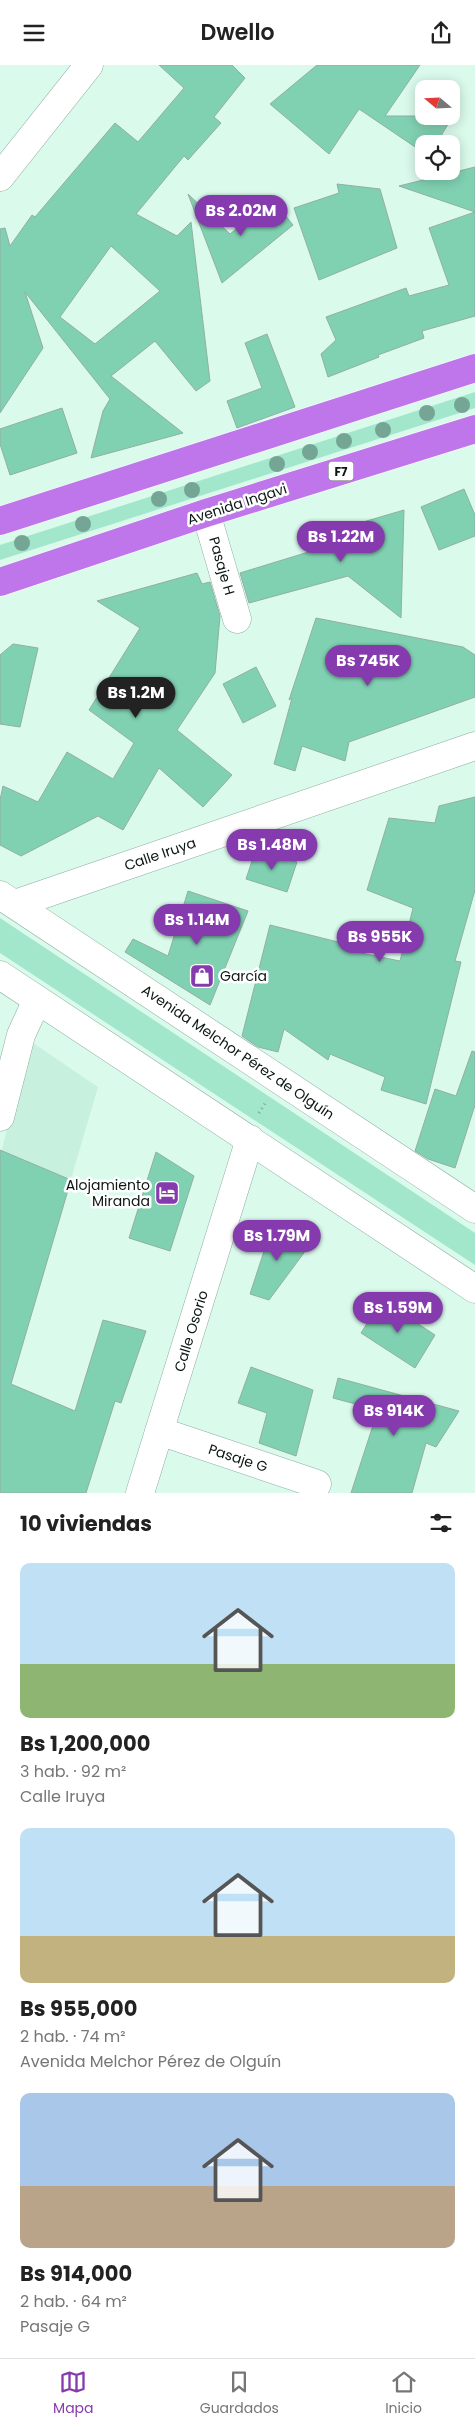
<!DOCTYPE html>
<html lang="es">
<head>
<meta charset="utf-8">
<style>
	:root { --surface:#fff; --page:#f2f2f2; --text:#222; --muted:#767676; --line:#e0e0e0; --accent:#853bad }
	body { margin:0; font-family:Poppins,sans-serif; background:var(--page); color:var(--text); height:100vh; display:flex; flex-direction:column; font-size:19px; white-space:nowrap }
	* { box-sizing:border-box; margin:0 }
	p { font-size:16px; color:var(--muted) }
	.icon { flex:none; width:28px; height:28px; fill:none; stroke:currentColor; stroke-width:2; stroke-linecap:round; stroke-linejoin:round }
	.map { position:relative; height:1428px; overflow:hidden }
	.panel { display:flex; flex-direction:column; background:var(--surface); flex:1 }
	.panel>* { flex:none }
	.needle { width:32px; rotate:289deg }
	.fabs { position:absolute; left:415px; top:15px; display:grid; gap:10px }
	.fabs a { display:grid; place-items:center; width:45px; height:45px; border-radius:10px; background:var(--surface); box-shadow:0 2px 12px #0003; font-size:25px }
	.price { position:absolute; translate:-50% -42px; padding:0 11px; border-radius:18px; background:var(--accent); color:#fff; font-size:16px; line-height:32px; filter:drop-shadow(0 1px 2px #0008) }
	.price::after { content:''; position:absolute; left:50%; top:30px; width:15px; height:11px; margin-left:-8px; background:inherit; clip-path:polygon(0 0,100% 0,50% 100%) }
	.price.current { background:#222; color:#fff }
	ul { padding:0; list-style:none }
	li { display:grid; align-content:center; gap:10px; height:265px; padding:0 20px }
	li span { display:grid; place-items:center; height:155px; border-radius:10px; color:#555 }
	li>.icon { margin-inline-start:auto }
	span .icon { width:90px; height:90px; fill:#fffc; stroke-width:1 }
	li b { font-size:21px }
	h2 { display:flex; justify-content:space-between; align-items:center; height:60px; padding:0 20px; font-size:21px }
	header { display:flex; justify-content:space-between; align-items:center; height:65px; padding:0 20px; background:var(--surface); font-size:22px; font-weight:600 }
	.menu { display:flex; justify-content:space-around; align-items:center; height:70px; border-top:1px solid var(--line); background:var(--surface); font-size:14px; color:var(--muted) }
	.menu a { display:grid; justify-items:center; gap:2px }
	.menu .current { color:var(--accent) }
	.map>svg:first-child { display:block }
</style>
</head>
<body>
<header><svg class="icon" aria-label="menu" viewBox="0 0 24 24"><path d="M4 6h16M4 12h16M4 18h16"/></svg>Dwello<svg class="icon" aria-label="share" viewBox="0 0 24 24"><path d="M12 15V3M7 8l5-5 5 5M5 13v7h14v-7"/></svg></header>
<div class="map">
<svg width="475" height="1428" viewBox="0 0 475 1428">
	<rect width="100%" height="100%" fill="#dafaec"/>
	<!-- built -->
	<path fill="#c7f0df" d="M30,976L98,1022L15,1305L0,1300V1092Z"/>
	<!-- green -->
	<path fill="#a2e7cc" d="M475,327V343L0,495V480Z
		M0,853L475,1168V1200L0,888Z"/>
	<!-- building -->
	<path fill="#80d1b2" stroke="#91afa3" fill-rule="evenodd" d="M159,0H232L245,13L214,52L221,58L188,95L184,91L136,149L177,171L191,157L210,316L196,326L155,276L111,311L183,368L91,393L103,346L110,334L25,227L43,283L0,348V164L5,163L10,181L32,150L35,152L115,58L138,77L184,23ZM111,181L160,226L95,279L60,252Z
		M317,0H420L385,51H453L436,79H424V88L359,44L329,89L270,39Z
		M475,102V147L399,121Z
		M337,119L380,124L397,183L319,215L294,143L339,128Z
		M188,129L230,169L273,135L293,160L222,218Z
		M475,147V251L422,266L424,273L378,290L379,292L328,312L321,289L336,275L326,252L406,223L409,231L449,220L429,163Z
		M267,269L295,342L237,363L227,336L262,323L245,278Z
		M62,343L77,388L10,410L0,379V364Z
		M464,424L475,450V471L439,485L421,442Z
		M404,445L401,553L348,511L249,538L240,508L315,485L302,475Z
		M197,508L202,519L210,517L220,551L215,608L177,665L232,710L203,742L159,703L123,765L98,751L21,791L0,780V735L3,721L38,737L67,687L113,714L134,678L89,645L140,563L97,536Z
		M316,553L463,582L475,590V632L349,677L345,696L302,681L295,706L274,699L292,633L289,635Z
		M13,579L38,583L20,662L0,659V590Z
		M256,602L276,641L243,658L223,619Z
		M475,732V825L455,896L461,897L426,1039L381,1025L385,1012L330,989L328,995L284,964L278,987L258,982L242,971L270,860L358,882L356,887L400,896L413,843L367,825L389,753L435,758L439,741Z
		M256,784L297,797L287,827L246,814Z
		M188,826L248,846L210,940L125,887L133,874L168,891Z
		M472,986L475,987V1040L455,1103L428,1094L415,1086L435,1024L456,1031Z
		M0,1085L71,1115L11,1319L75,1346L103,1255L146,1266L121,1338L115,1336L86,1428H0Z
		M156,1087L194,1111L170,1186L129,1173Z
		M281,1161L309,1181L269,1235L250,1229L271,1165Z
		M382,1235L435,1270L415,1303L361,1268Z
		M251,1302L313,1325L296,1391L259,1378L267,1348L238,1338Z
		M338,1313L459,1346L436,1382L426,1378L412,1428H351L378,1345L333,1333Z"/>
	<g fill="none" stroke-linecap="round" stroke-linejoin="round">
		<defs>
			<path id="minor" d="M0,112L89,0
				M206,448L237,554
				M0,830L475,1144
				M15,839L475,681
				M0,910L475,1224
				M0,1052L21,970L37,935
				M159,1366L317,1419
				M140,1428L250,1074"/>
			<path id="highway" d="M0,456L475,303
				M0,517L206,448L475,364"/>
		</defs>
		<!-- minor casing -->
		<use href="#minor" stroke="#8dac9f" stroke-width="29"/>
		<!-- highway casing -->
		<use href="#highway" stroke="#fff" stroke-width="29"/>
		<!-- path -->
		<path stroke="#869e94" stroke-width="3" stroke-dasharray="1 4" stroke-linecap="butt" d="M259,1048L266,1037"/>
		<!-- minor -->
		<use href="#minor" stroke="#fff" stroke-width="28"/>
		<!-- highway -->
		<use href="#highway" stroke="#bf76ea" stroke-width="28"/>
	</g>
	<!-- trees -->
	<g fill="#75a695">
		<circle cx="462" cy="340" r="8"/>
		<circle cx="427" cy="348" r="8"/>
		<circle cx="383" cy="365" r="8"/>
		<circle cx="344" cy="376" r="8"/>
		<circle cx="310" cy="387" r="8"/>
		<circle cx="277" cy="399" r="8"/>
		<circle cx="192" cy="425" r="8"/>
		<circle cx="159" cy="434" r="8"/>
		<circle cx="83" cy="459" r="8"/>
		<circle cx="22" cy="478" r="8"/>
	</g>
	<!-- icons -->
	<defs>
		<symbol id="shop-square" viewBox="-11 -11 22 22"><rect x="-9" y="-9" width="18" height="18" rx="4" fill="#853bad" stroke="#fff"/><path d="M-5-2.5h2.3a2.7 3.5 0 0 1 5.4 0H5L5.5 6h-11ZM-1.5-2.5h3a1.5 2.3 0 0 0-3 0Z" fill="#fff"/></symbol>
		<symbol id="hotel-square" viewBox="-11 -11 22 22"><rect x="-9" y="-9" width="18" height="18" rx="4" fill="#853bad" stroke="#fff"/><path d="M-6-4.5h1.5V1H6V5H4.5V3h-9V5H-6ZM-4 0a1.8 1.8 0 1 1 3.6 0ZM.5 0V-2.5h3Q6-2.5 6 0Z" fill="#fff"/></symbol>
	</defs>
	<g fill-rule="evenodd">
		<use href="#shop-square" x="188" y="897" width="28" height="28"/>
		<use href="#hotel-square" x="153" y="1114" width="28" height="28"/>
	</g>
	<g text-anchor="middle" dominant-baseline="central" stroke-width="5" stroke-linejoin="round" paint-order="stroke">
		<!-- shield labels -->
		<rect fill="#fff" stroke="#545d59" stroke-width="1" x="328.5" y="396.5" width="25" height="19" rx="4"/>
		<g font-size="12" font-weight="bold" fill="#0b1712">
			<text x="341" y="406">F7</text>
		</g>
		<!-- street labels -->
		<g font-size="14" fill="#0b1712" stroke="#fff">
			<text transform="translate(237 439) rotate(-18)">Avenida Ingavi</text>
			<text transform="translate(222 501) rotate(74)">Pasaje H</text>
			<text transform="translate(160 789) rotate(-19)">Calle Iruya</text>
			<text transform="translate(238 987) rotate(34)">Avenida Melchor Pérez de Olguín</text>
			<text transform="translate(191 1266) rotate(-73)">Calle Osorio</text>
			<text transform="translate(238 1393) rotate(18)">Pasaje G</text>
		</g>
		<!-- poi labels -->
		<g font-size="14" fill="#0b1712" stroke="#fff" text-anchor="start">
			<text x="220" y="911">García</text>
			<text x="150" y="1120" text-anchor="end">Alojamiento<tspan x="150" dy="16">Miranda</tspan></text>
		</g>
	</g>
</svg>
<div class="fabs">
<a><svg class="needle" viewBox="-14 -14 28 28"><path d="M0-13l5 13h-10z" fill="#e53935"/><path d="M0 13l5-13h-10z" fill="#767676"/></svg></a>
<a><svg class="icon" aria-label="locate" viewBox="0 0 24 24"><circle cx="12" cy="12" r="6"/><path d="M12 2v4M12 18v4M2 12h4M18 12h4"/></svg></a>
</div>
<b class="price" style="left:241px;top:172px">Bs 2.02M</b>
<b class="price" style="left:341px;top:498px">Bs 1.22M</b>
<b class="price" style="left:368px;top:622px">Bs 745K</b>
<b class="price current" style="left:136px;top:654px">Bs 1.2M</b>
<b class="price" style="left:272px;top:806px">Bs 1.48M</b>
<b class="price" style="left:197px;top:881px">Bs 1.14M</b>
<b class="price" style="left:380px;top:898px">Bs 955K</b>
<b class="price" style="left:277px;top:1197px">Bs 1.79M</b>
<b class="price" style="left:398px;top:1269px">Bs 1.59M</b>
<b class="price" style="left:394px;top:1372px">Bs 914K</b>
</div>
<section class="panel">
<h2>10 viviendas<svg class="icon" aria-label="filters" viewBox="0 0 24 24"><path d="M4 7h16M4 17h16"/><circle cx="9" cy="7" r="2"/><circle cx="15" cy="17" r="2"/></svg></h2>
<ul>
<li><span style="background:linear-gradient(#bfe0f5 65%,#8fb573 0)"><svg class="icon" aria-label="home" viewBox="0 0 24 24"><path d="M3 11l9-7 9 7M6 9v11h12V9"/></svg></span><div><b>Bs 1,200,000</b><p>3 hab. · 92 m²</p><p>Calle Iruya</p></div></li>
<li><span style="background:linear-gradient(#bfe0f5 70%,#c2b280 0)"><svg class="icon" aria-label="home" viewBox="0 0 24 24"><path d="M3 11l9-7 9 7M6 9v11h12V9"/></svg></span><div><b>Bs 955,000</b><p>2 hab. · 74 m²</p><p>Avenida Melchor Pérez de Olguín</p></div></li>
<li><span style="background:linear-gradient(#a9c7e8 60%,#b9a48a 0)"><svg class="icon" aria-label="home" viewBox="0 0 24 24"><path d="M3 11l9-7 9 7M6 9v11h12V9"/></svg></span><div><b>Bs 914,000</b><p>2 hab. · 64 m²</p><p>Pasaje G</p></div></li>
</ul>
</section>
<nav class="menu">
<a class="current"><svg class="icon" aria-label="map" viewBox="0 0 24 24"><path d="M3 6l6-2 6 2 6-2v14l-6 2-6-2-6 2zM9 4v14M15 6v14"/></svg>Mapa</a>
<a><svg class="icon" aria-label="saved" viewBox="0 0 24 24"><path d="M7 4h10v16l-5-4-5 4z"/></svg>Guardados</a>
<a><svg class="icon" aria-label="home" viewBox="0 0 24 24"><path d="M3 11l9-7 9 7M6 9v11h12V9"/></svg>Inicio</a>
</nav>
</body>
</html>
